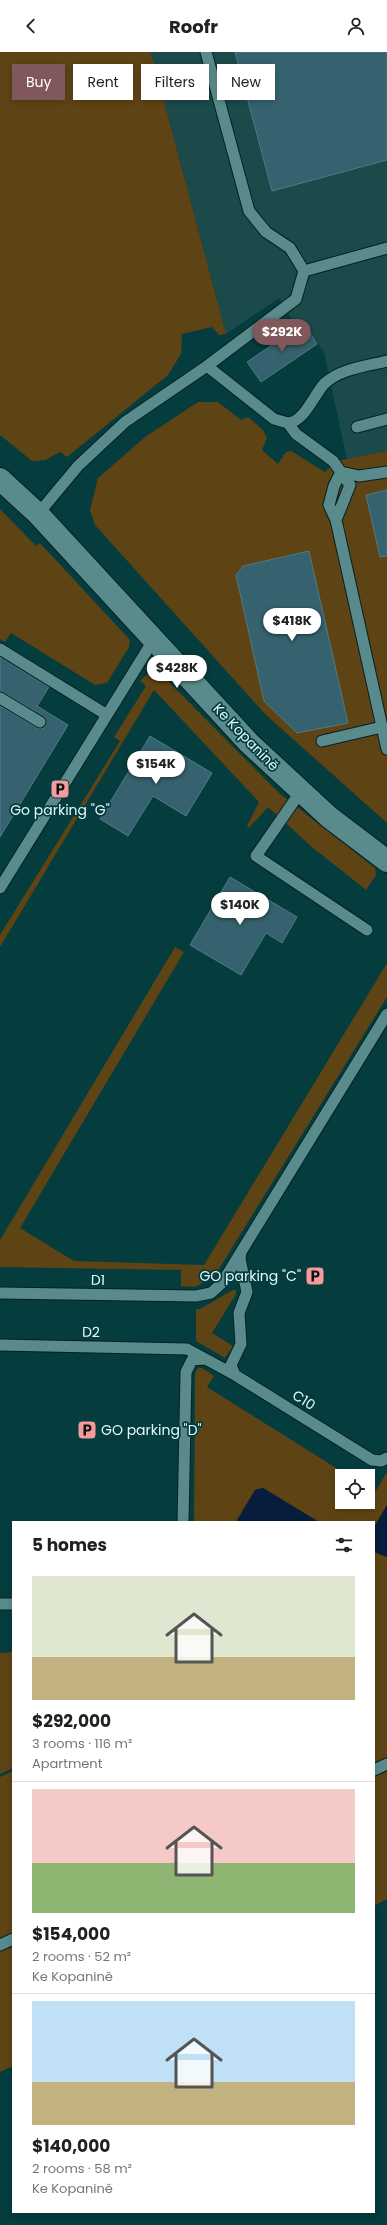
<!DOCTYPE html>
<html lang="en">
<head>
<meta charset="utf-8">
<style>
	:root { --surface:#fff; --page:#f2f2f2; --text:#202124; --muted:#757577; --line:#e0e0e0; --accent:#80585b }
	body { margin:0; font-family:Poppins,sans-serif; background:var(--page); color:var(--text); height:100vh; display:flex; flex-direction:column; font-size:15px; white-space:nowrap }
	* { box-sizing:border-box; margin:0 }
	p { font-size:13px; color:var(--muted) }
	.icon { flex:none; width:22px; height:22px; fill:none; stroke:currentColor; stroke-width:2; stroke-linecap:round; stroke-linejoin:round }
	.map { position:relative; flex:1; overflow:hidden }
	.details { position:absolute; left:12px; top:1469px; width:363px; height:692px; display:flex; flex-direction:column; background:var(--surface); border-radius:0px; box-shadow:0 2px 6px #0003 }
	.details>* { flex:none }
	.top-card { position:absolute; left:12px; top:12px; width:363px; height:36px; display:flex; gap:8px }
	.tools { position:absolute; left:335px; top:1417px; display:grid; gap:8px }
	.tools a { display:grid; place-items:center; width:40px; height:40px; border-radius:0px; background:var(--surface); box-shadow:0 2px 6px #0003; font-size:20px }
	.price { position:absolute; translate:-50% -34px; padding:0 9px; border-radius:14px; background:#fff; color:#222; font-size:13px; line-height:26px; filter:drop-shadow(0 1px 2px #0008) }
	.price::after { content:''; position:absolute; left:50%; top:24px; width:12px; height:9px; margin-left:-6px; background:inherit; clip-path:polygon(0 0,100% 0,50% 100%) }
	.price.on { background:var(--accent); color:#fff }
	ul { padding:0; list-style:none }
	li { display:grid; align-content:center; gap:8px; height:212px; padding:0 20px }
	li+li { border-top:1px solid var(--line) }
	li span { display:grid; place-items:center; height:124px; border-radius:0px; color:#555 }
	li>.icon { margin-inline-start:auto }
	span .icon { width:72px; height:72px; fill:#fffc; stroke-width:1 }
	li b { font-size:17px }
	h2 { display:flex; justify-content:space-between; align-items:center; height:48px; padding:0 20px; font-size:17px }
	.pill { padding:0 14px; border-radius:0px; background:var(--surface); box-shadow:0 2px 6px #0003; font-size:14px; line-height:36px }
	.pill.on { background:var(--accent); color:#fff }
	header { display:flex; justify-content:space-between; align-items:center; height:52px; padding:0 20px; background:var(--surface); font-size:18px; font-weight:700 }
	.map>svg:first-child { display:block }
</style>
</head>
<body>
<header><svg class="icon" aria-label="back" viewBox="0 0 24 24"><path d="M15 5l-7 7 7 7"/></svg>Roofr<svg class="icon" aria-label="person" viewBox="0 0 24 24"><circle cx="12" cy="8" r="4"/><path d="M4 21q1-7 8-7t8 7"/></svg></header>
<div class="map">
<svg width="387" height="2173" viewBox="0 0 387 2173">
	<rect width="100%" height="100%" fill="#053c3e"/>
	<!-- built -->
	<path fill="#1b4a4b" d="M149,0H387V399L347,408L324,300L304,272L297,276L279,246L226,282L152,4Z"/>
	<!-- green -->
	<path fill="#5e4314" d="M0,0H149L152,4L226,282L219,283L212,275L182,282L181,302L168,323L67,405L60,400L45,408L32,409L0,383Z
		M198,350H218L241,368L248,365L263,378L267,386L262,398L278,412L286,400L291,399L325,420L337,409L387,399V771L265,662L95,473L90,458L98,426L145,385Z
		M0,457L36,494L40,491L130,588L129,595L107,631L95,633L11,581L5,590L0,587Z
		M150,620L161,622L279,741L375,816L376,823L366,838L312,795L268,755L249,776L247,774L259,750L154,638L0,895V883L120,689L114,685L146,634L140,629Z
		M175,895L184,900L20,1176L74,1209L204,1213L387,911V945L214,1225L195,1235L181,1234V1218L0,1215V1188Z
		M233,1238H236V1242L212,1281L233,1294L225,1306L196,1289V1257H200Z
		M198,1316H202L214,1324L207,1335L349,1424H342V1450H368V1436L375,1440L387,1420V1453L374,1475V1470H319L263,1436L255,1438L236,1470H194L195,1321Z
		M374,1500L387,1505V1705L374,1711Z
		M13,1600V1716L0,1722V1601Z
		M387,1716V1847L374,1854V1723Z
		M13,1719V1881L0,1887V1725Z
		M13,1893V2014L0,2020V1899Z"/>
	<!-- water -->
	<path fill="#071d3b" d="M263,1436L319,1470H236L255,1438Z
		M387,1453V1505L374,1500V1475Z"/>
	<!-- building -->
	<path fill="#35626e" stroke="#4e7b87" d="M235,0H387V108L272,139Z
		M304,271L317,292L261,330L247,310Z
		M387,438V504L380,505L366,443Z
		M309,499L348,671L297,681L264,649L236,523L243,514Z
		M0,605L49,635L37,654L68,673L0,785V654L37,676H44L47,670L44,664L0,639Z
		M150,684L212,721L186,764L153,744L128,784L100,767Z
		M230,825L297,865L282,891L266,881L241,923L190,893Z"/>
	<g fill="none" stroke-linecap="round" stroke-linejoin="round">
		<defs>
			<path id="service" d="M304,219L387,196
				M207,314L274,367L288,371C304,370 314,343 324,332C339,317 367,314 387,309
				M288,371L296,382L333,409L350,433L336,468
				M357,375L387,367
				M341,420L334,434L329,453L336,468L387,697
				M341,420L359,424L387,420
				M38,462L78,414L125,370L207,314L296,247L304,219L290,196L266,180L249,159L206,0
				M0,597L107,663
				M0,646L40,670
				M322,689L382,675
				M301,739L256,804L367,878
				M0,836L154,587
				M0,1241L196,1244L211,1241L222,1231L387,962
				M0,1293L187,1297L235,1323L372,1408L381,1409L387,1406
				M235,1323L231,1313L241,1292L239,1261L247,1240L240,1207L241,1200
				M183,1470L186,1320L192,1308L205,1307
				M0,1552H13
				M374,1718L387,1712
				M0,1893L13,1887"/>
			<path id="tertiary" d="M0,427L38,462L249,691L329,765L387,809"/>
		</defs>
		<!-- service casing -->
		<use href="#service" stroke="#062021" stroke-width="13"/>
		<!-- tertiary casing -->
		<use href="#tertiary" stroke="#062021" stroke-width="24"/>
		<!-- service -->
		<use href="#service" stroke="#5a8b8c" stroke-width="11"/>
		<!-- tertiary -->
		<use href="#tertiary" stroke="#5a8b8c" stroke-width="22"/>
	</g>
	<!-- icons -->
	<defs>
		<symbol id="parking-square" viewBox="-11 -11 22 22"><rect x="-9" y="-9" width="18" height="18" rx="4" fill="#f59b9e" stroke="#053c3e"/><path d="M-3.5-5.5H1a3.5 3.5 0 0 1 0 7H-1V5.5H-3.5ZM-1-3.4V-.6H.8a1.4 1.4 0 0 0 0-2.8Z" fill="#111"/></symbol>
	</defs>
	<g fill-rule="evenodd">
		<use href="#parking-square" x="49" y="726" width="22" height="22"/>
		<use href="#parking-square" x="304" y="1213" width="22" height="22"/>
		<use href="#parking-square" x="76" y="1367" width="22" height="22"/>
	</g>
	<g text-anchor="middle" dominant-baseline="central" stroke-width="3.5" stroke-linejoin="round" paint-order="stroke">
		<!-- street labels -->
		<g font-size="14" fill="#e0f9f9" stroke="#053c3e">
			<text transform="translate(246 685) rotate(46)">Ke Kopanině</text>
			<text transform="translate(98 1228) rotate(1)">D1</text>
			<text transform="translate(91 1280) rotate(1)">D2</text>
			<text transform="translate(304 1348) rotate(32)">C10</text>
		</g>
		<!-- poi labels -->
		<g font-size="14" fill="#e0f9f9" stroke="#053c3e">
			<text x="60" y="758">Go parking "G"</text>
			<text x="301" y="1224" text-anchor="end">GO parking "C"</text>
			<text x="101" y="1378" text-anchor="start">GO parking "D"</text>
		</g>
	</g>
</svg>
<div class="tools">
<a><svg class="icon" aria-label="locate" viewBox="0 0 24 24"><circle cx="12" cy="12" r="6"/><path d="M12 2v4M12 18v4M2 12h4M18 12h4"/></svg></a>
</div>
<b class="price on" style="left:282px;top:301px">$292K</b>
<b class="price" style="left:292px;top:590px">$418K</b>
<b class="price" style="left:177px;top:637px">$428K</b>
<b class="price" style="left:156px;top:733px">$154K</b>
<b class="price" style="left:240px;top:874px">$140K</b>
<div class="top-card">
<a class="pill on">Buy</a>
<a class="pill">Rent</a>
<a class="pill">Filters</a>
<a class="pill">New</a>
</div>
<section class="details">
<h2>5 homes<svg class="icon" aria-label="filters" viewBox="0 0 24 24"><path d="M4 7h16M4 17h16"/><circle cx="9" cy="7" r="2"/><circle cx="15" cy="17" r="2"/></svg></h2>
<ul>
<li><span style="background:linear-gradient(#dfe7d0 65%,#c2b280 0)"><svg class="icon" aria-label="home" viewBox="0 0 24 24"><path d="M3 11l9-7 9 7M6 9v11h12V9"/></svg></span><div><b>$292,000</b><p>3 rooms · 116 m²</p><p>Apartment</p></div></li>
<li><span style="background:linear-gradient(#f6c9c9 60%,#8fb573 0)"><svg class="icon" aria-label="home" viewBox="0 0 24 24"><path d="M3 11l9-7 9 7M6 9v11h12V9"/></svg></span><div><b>$154,000</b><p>2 rooms · 52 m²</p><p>Ke Kopanině</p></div></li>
<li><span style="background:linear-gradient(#bfe0f5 65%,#c2b280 0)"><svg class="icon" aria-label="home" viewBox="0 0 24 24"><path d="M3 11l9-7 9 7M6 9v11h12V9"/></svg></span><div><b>$140,000</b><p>2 rooms · 58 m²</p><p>Ke Kopanině</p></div></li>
</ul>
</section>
</div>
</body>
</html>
